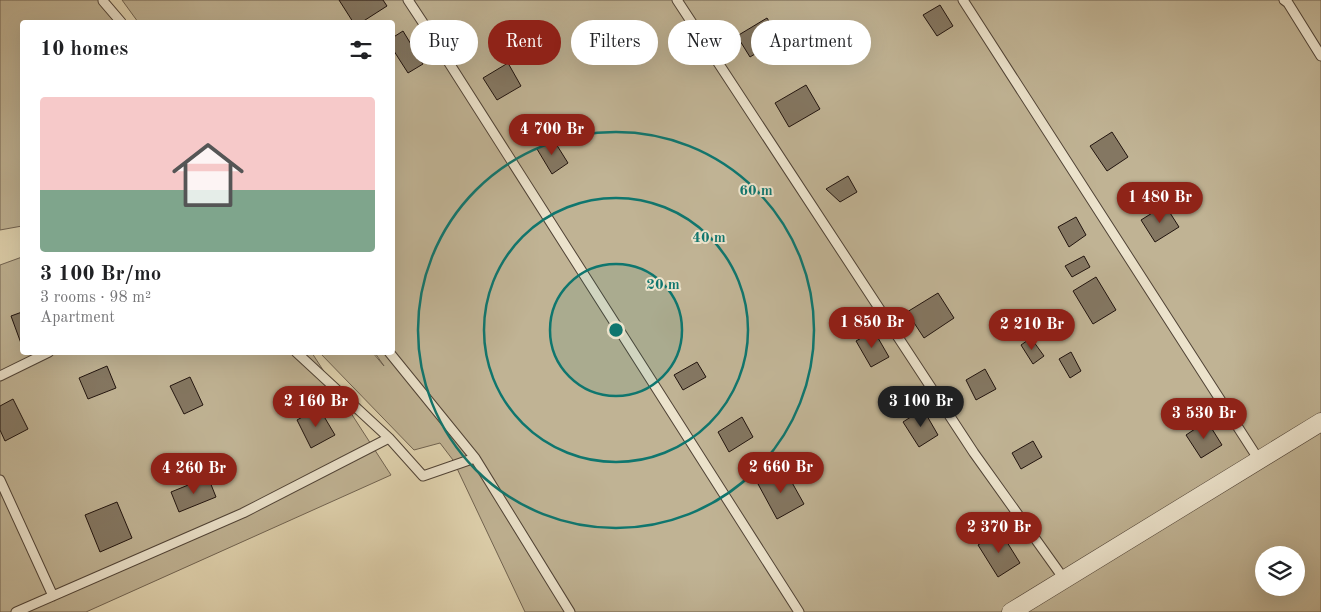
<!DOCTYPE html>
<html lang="en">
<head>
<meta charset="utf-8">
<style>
	:root { --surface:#fff; --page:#f2f2f2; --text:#202124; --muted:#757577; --line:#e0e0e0; --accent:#8f2418 }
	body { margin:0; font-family:"Old Standard TT",serif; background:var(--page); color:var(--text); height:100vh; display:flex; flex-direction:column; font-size:19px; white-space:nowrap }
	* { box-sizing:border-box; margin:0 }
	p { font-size:16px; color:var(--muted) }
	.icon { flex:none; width:28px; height:28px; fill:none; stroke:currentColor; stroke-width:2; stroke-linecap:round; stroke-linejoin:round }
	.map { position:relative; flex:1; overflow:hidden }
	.panel { position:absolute; left:20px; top:20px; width:375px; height:335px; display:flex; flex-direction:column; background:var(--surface); border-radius:5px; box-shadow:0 5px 20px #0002 }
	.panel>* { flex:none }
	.top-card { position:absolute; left:410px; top:20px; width:475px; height:45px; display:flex; gap:10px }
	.tools { position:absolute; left:1255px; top:546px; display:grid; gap:10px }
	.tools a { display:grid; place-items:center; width:50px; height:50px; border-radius:50%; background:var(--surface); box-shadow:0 5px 20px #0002; font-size:25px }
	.price { position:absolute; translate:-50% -42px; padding:0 11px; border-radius:18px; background:var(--accent); color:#fff; font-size:16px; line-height:32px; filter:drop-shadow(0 1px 2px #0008) }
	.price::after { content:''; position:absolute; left:50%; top:30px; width:15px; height:11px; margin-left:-8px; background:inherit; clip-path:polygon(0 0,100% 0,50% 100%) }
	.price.active { background:#222; color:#fff }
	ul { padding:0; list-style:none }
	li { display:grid; align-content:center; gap:10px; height:265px; padding:0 20px }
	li+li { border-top:1px solid var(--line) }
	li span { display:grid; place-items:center; height:155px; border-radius:5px; color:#555 }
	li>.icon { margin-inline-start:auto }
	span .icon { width:90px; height:90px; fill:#fffc; stroke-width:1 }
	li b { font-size:21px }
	h2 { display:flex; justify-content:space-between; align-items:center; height:60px; padding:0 20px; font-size:21px }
	.chip { padding:0 18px; border-radius:22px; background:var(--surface); box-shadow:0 5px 20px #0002; font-size:18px; line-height:45px }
	.chip.active { background:var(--accent); color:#fff }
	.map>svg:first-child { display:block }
</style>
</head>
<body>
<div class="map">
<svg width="1321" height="612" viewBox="0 0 1321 612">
	<rect width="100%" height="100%" fill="#e1d4b0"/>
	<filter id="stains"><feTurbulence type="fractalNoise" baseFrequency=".004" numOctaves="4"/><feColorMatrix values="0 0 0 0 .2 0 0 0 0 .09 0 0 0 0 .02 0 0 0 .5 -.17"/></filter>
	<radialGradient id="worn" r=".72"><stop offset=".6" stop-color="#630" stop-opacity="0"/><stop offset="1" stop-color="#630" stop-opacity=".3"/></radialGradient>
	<!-- green -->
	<path fill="#c0b394" stroke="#706351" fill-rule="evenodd" d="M0,0H107L121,22H22V226L0,230Z
		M122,0H1321V612H525L453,460L440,443L414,450L320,353H373L384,366L375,353L392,352V22H138ZM1264,555H1296V588H1264Z
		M22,257V352L312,353L391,475L86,612H0V265Z"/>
	<!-- building -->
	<path fill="#847762" stroke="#20130e" d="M339,0H383L387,6L362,22H353Z
		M940,5L953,26L937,36L923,15Z
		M767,18L780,39L750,57L737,36Z
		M403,31L423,64L408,73L392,48V38Z
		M508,63L521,86L497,100L483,78Z
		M806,85L820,109L789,127L775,103Z
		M1112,132L1128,157L1107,171L1090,146Z
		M553,139L568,163L552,174L537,149Z
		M848,176L857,192L840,202L826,189Z
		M1165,205L1179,227L1155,242L1141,220Z
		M1076,217L1086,235L1069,247L1058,227Z
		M1084,256L1090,267L1072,277L1065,266Z
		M1096,277L1116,310L1093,324L1073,291Z
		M938,293L954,318L924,338L907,312Z
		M22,312V346L11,316Z
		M874,331L889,357L871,367L856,341Z
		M1031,338L1044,356L1033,364L1021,345Z
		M1071,352L1081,371L1070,378L1059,359Z
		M697,362L706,377L683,390L674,375Z
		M107,366L116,388L88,399L79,378Z
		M985,369L996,389L976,400L966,380Z
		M190,377L203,405L184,414L170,386Z
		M13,399L28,429L5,441L0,430V406Z
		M319,408L335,435L311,448L297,420Z
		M923,409L938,435L919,447L903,422Z
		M742,417L753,437L729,452L718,432Z
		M1207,421L1222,445L1201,458L1186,435Z
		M1033,441L1042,457L1021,469L1012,453Z
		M785,470L804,504L777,519L758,484Z
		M208,477L216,497L179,512L171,492Z
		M117,502L132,538L100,552L85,515Z
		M1000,531L1020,563L998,577L978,545Z"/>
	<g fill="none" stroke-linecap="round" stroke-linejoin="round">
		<defs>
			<path id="lane" d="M408,0L437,44L799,612
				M677,0L974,453L1064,579
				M963,0L1259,460
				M1284,0L1288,3L1321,56
				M103,1L121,22
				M389,352L475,458L570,612
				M0,376L49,352
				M389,438L423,476L475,458
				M0,480L53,596
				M16,612L243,513L389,438L296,352"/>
			<path id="street" d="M1011,612L1321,422"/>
		</defs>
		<!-- lane casing -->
		<use href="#lane" stroke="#504336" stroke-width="11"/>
		<!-- street casing -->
		<use href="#street" stroke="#504336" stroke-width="19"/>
		<!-- lane -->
		<use href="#lane" stroke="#ece3cc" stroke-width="9"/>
		<!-- street -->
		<use href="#street" stroke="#ece3cc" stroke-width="18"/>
	</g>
	<!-- distance rings -->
	<circle cx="616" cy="330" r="66" fill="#0f766e" fill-opacity=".12"/>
	<g fill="none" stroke="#0f766e" stroke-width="2.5">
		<circle cx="616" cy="330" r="66"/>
		<circle cx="616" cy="330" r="132"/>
		<circle cx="616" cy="330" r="198"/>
	</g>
	<circle cx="616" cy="330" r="8" fill="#0f766e" stroke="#ece3cc" stroke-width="2.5"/>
	<g font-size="15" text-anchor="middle" font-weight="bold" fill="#0f766e" stroke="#ece3cc" stroke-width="4" stroke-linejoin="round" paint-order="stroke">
		<text x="756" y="195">60 m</text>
		<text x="709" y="242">40 m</text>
		<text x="663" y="289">20 m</text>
	</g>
	<rect width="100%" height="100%" filter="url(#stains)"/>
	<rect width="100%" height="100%" fill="url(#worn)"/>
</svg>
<div class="tools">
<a><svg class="icon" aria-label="layers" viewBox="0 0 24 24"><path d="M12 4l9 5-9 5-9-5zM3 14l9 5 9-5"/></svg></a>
</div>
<b class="price" style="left:552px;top:156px">4 700 Br</b>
<b class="price" style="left:1160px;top:224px">1 480 Br</b>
<b class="price" style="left:872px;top:349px">1 850 Br</b>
<b class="price" style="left:1032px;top:351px">2 210 Br</b>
<b class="price" style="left:316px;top:428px">2 160 Br</b>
<b class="price active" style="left:921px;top:428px">3 100 Br</b>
<b class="price" style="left:1204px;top:440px">3 530 Br</b>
<b class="price" style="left:781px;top:494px">2 660 Br</b>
<b class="price" style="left:194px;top:495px">4 260 Br</b>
<b class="price" style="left:999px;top:554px">2 370 Br</b>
<div class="top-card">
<a class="chip">Buy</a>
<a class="chip active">Rent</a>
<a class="chip">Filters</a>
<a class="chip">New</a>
<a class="chip">Apartment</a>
</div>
<section class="panel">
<h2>10 homes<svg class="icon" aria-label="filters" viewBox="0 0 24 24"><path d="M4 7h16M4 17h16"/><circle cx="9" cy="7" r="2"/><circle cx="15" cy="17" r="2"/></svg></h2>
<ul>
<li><span style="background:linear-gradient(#f6c9c9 60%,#7fa58c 0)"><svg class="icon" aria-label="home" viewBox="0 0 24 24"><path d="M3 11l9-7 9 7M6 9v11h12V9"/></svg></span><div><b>3 100 Br/mo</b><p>3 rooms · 98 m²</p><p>Apartment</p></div></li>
</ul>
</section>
</div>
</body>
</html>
